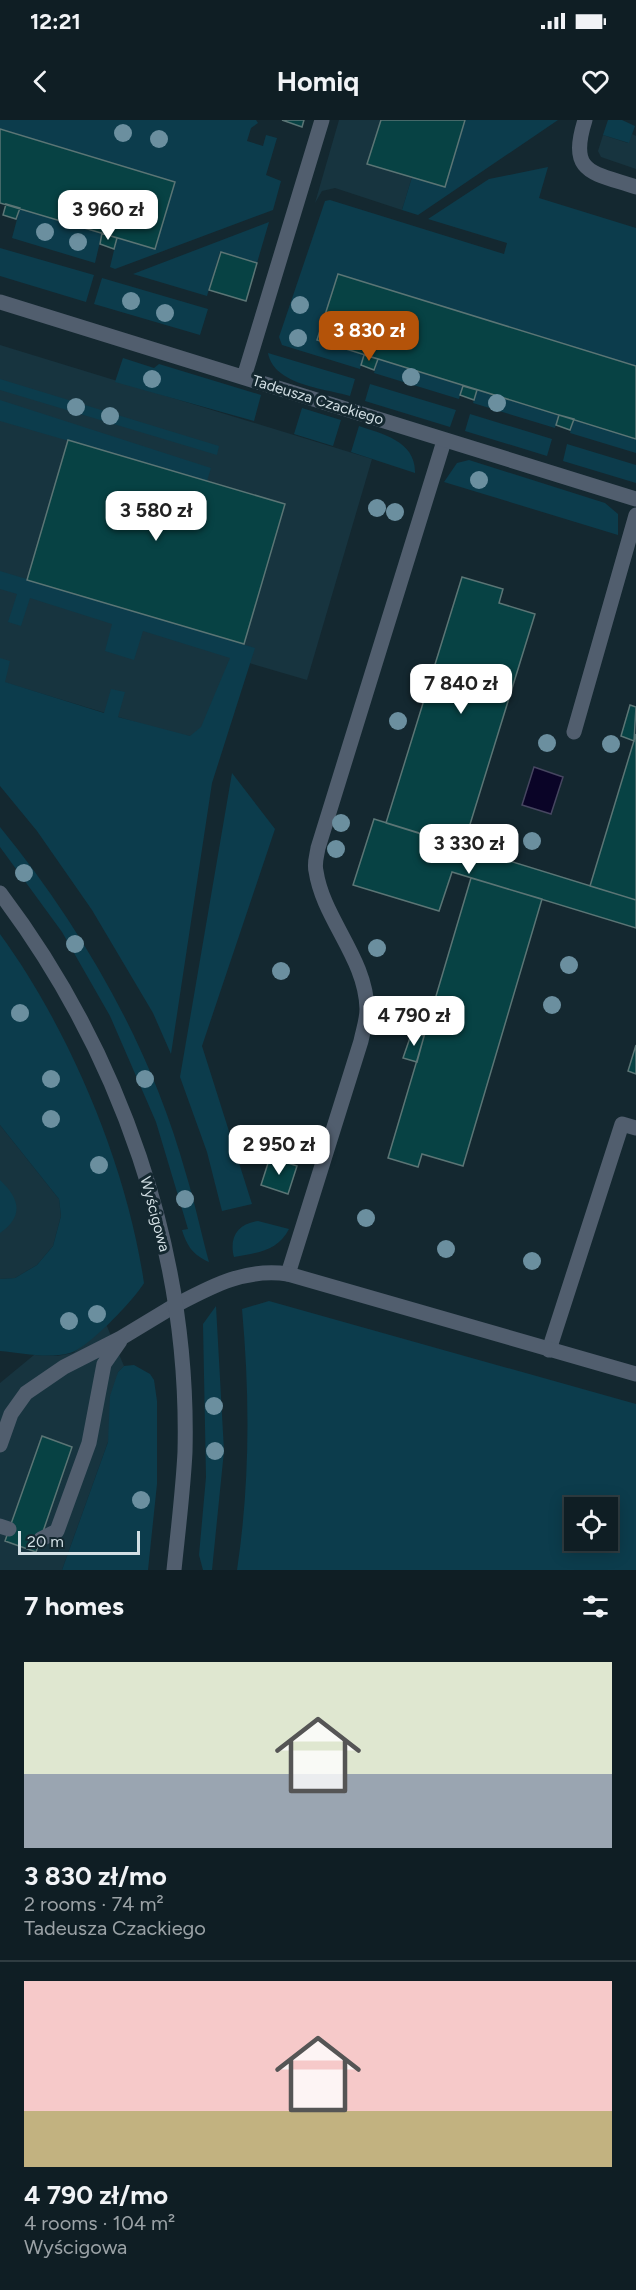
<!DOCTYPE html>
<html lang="en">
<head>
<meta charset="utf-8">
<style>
	:root { --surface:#0f1e24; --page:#1d2b31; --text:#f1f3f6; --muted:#9ba2a6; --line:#2f3c41; --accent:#b45309 }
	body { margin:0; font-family:Figtree,sans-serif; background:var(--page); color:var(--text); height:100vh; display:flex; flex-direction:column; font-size:22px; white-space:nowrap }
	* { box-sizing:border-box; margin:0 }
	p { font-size:20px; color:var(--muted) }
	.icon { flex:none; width:33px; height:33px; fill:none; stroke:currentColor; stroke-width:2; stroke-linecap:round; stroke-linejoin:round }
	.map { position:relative; height:1450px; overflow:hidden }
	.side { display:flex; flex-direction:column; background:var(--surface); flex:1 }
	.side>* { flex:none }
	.fabs { position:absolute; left:564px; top:1377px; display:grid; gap:12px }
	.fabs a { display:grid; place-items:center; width:54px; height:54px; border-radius:0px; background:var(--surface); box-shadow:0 3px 15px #0003,0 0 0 2px var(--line); font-size:30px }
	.scale { position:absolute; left:18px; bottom:15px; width:122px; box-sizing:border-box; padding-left:6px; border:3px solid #d2dfe4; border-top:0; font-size:16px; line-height:21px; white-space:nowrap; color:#d2dfe4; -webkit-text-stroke:4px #142830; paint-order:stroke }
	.price { position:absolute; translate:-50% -51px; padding:0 14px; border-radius:12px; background:#fff; color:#222; font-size:20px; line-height:39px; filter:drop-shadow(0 2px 3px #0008) }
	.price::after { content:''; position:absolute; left:50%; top:36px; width:18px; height:14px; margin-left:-9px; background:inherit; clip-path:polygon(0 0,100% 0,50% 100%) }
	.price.selected { background:var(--accent); color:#fff }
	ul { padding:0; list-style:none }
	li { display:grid; align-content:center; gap:12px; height:318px; padding:0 24px }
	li+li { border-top:2px solid var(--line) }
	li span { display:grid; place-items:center; height:186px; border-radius:0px; color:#555 }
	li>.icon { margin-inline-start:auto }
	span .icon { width:108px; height:108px; fill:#fffc; stroke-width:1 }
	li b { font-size:26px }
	h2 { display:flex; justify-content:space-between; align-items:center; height:72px; padding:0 24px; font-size:26px }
	.status { display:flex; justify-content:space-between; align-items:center; height:42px; padding:0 30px; background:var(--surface); direction:ltr }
	.status svg { height:16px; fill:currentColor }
	header { display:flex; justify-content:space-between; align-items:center; height:78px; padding:0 24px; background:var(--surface); font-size:27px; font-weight:700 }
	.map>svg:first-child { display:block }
</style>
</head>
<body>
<div class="status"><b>12:21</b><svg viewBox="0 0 49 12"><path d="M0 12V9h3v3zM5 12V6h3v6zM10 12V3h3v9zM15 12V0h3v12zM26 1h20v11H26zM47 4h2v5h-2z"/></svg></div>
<header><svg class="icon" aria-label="back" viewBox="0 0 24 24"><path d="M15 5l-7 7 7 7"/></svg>Homiq<svg class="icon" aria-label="heart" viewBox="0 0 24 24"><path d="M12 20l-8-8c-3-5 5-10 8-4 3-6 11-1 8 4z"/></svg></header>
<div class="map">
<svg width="636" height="1450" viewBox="0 0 636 1450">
	<rect width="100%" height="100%" fill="#142830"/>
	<!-- built -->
	<path fill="#17343f" d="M339,0H381L368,44L412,57L402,90L335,68L322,71L315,83Z
		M632,14L636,16V49L601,37L598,31L603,15L628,23Z
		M0,225L372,339L307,560L249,543L220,631L190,616L178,615L0,561Z
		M0,1005L59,1079L61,1096L53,1126L37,1145L15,1158L0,1159Z
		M106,1204L124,1246L118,1252L108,1322L62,1450H0V1263L34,1235L57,1236L73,1233Z"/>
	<!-- green -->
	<path fill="#0c3c4c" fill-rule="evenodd" d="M0,0H256L258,3L251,8L247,21L263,26L266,15L277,18L266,55L281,61L273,90L115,149L110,147L117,118L155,129L175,62L0,9Z
		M465,0H558L418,95L402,90L412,57L445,67Z
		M608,0H622L635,6L629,23L603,15Z
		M548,47L539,78L636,108V246L338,154L317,220L364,235L360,249L282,225L279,217L325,81L330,80L504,134L507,123L428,99L489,59Z
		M20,88L102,113L95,143L12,118Z
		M269,102L257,143L220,132L207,176L133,154Z
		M0,128L94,155L86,182L0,156Z
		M102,158L208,189L200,215L94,184Z
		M268,233L355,259L350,276C323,268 274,265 268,233Z
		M123,238L154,248L159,244L261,275L254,301L115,262Z
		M378,239L463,266L459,279L374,253Z
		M0,259L219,326L217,335L0,270Z
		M370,264L456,290L450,307L365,281Z
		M477,270L559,295L555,308L473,283Z
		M0,280L211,348L207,361L0,301Z
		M302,288L341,300L333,326L294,314Z
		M470,294L552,319L547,336L465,311Z
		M574,299L636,319V333L570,313Z
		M359,306C382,314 416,321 415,353L351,332Z
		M567,324L636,345V363L563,341Z
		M469,340L605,383L618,394V415L444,362L457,343Z
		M0,451L255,528L212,663L171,934L153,893L92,790L37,711L0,666V538L10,541L5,562L104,593L111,569L125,572L118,597L190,616L201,607L230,538L143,511L134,540L105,531L112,504L30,478L21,506L8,502L17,474L0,469Z
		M232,653L275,709L202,926L252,1084L222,1091L207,1032L180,957Z
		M0,707C83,809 151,927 186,1054C195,1083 201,1113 209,1142C193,1135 187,1126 182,1110L188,1109L156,1002L110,896L62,812L0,727Z
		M0,814C70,910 127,1046 144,1163C134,1180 87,1229 70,1233C48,1239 22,1233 0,1231V1159L15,1158L37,1145L53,1126L61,1096L59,1079L0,1005Z
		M0,1060C20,1079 24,1096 0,1113Z
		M258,1101L289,1109C278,1131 257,1133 234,1137C229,1118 237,1104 258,1101Z
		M269,1181L636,1284V1450H237C250,1363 250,1277 242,1189ZM574,1388H608V1420H574Z
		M216,1186L224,1331L212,1450H203L199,1435L206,1357L203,1204Z
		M134,1245L150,1254L154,1260L157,1281V1364L148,1450H62L108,1322L110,1276L118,1252L124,1246Z"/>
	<!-- water -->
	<path fill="#0a0427" stroke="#464660" stroke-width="1.5" d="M534,647L563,657L551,694L522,685Z"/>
	<!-- building -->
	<path fill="#074244" stroke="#5b7575" stroke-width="1.5" d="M282,0H304L302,7Z
		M381,0H465L445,67L367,44Z
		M0,9L175,62L155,129L0,83Z
		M6,84L20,88L16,99L3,95Z
		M102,113L117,118L114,129L100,124Z
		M221,132L257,143L246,181L209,170Z
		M338,154L636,246V319L317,220Z
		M364,235L378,239L374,250L361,245Z
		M463,266L477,270L474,280L460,275Z
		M559,295L574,299L570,310L556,305Z
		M68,320L285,384L244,524L27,460Z
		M462,457L503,469L499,483L535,494L463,727L386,703Z
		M630,585L636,587L634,621L621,616Z
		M636,614V780L590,766Z
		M374,699L636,780V808L452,752L439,791L353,765Z
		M471,758L542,779L463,1046L422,1034L418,1047L388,1038Z
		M412,912L424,916L417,942L403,938Z
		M636,925V954L628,951Z
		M270,1037L297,1046L288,1074L261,1065Z
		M42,1316L72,1327L36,1432L5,1421Z"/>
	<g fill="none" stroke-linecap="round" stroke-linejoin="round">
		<!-- service -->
		<path stroke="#515e6e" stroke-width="15" d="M574,612L636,395
			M288,1154L361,921C363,911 367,900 367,889C366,838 323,799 316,751C314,743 317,735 318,728L444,321
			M549,1230L622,1004L636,1008
			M0,1325L11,1294L26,1273L64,1247L121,1218L174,1186
			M0,1406L9,1409
			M41,1419L57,1411L89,1323L104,1244L120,1221"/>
		<!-- minor -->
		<path stroke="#515e6e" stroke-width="15" d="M585,0C568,54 592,52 636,67
			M0,182L636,379
			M244,257L322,0
			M174,1186C212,1166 244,1148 288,1154L636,1254"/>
		<!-- tertiary -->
		<path stroke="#515e6e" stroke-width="15" d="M0,773C120,932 190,1131 185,1332C183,1371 178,1411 174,1450"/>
	</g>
	<!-- trees -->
	<g fill="#6b8f9f">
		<circle cx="123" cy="13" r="9"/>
		<circle cx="159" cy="19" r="9"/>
		<circle cx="45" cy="112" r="9"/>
		<circle cx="78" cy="122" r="9"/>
		<circle cx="131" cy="181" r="9"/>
		<circle cx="300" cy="185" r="9"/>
		<circle cx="165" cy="193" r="9"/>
		<circle cx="298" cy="218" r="9"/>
		<circle cx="411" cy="257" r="9"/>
		<circle cx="152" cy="259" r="9"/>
		<circle cx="497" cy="283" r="9"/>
		<circle cx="76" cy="287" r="9"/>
		<circle cx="110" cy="296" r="9"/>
		<circle cx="479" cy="360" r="9"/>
		<circle cx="377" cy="388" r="9"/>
		<circle cx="395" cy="392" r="9"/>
		<circle cx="398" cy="601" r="9"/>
		<circle cx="547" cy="623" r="9"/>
		<circle cx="611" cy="624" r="9"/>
		<circle cx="341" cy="703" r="9"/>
		<circle cx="532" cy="721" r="9"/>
		<circle cx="336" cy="729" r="9"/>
		<circle cx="24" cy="753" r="9"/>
		<circle cx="75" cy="824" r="9"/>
		<circle cx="377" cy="828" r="9"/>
		<circle cx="569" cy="845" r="9"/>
		<circle cx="281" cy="851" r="9"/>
		<circle cx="552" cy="885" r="9"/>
		<circle cx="20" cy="893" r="9"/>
		<circle cx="51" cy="959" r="9"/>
		<circle cx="145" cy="959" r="9"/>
		<circle cx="51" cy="999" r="9"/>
		<circle cx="99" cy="1045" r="9"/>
		<circle cx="185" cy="1079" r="9"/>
		<circle cx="366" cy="1098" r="9"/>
		<circle cx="446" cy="1129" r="9"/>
		<circle cx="532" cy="1141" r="9"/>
		<circle cx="97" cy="1194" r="9"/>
		<circle cx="69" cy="1201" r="9"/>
		<circle cx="214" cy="1286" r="9"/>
		<circle cx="215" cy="1331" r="9"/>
		<circle cx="141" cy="1380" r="9"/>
	</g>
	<g text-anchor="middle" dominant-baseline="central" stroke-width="6" stroke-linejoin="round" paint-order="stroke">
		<!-- street labels -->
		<g font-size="15" fill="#d2dfe4" stroke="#142830">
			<text transform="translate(318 280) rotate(17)">Tadeusza Czackiego</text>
			<text transform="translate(155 1094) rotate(75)">Wyścigowa</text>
		</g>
	</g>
</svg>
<div class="fabs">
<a><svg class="icon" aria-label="locate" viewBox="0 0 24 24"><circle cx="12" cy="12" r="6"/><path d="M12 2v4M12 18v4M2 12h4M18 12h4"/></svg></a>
</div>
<div class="scale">20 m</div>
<b class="price" style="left:108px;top:121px">3 960 zł</b>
<b class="price selected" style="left:369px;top:242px">3 830 zł</b>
<b class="price" style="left:156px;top:422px">3 580 zł</b>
<b class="price" style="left:461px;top:595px">7 840 zł</b>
<b class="price" style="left:469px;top:755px">3 330 zł</b>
<b class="price" style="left:414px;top:927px">4 790 zł</b>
<b class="price" style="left:279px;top:1056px">2 950 zł</b>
</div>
<section class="side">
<h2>7 homes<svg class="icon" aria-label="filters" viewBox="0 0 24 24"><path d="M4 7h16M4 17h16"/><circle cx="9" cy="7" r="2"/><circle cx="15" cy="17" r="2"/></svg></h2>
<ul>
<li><span style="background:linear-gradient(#dfe7d0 60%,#9aa5b1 0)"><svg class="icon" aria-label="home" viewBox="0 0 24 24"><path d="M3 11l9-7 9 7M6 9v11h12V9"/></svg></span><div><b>3 830 zł/mo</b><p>2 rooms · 74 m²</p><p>Tadeusza Czackiego</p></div></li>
<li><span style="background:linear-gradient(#f6c9c9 70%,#c2b280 0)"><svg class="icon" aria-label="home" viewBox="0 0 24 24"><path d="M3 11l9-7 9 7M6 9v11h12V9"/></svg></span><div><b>4 790 zł/mo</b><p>4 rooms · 104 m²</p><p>Wyścigowa</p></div></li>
</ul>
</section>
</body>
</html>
